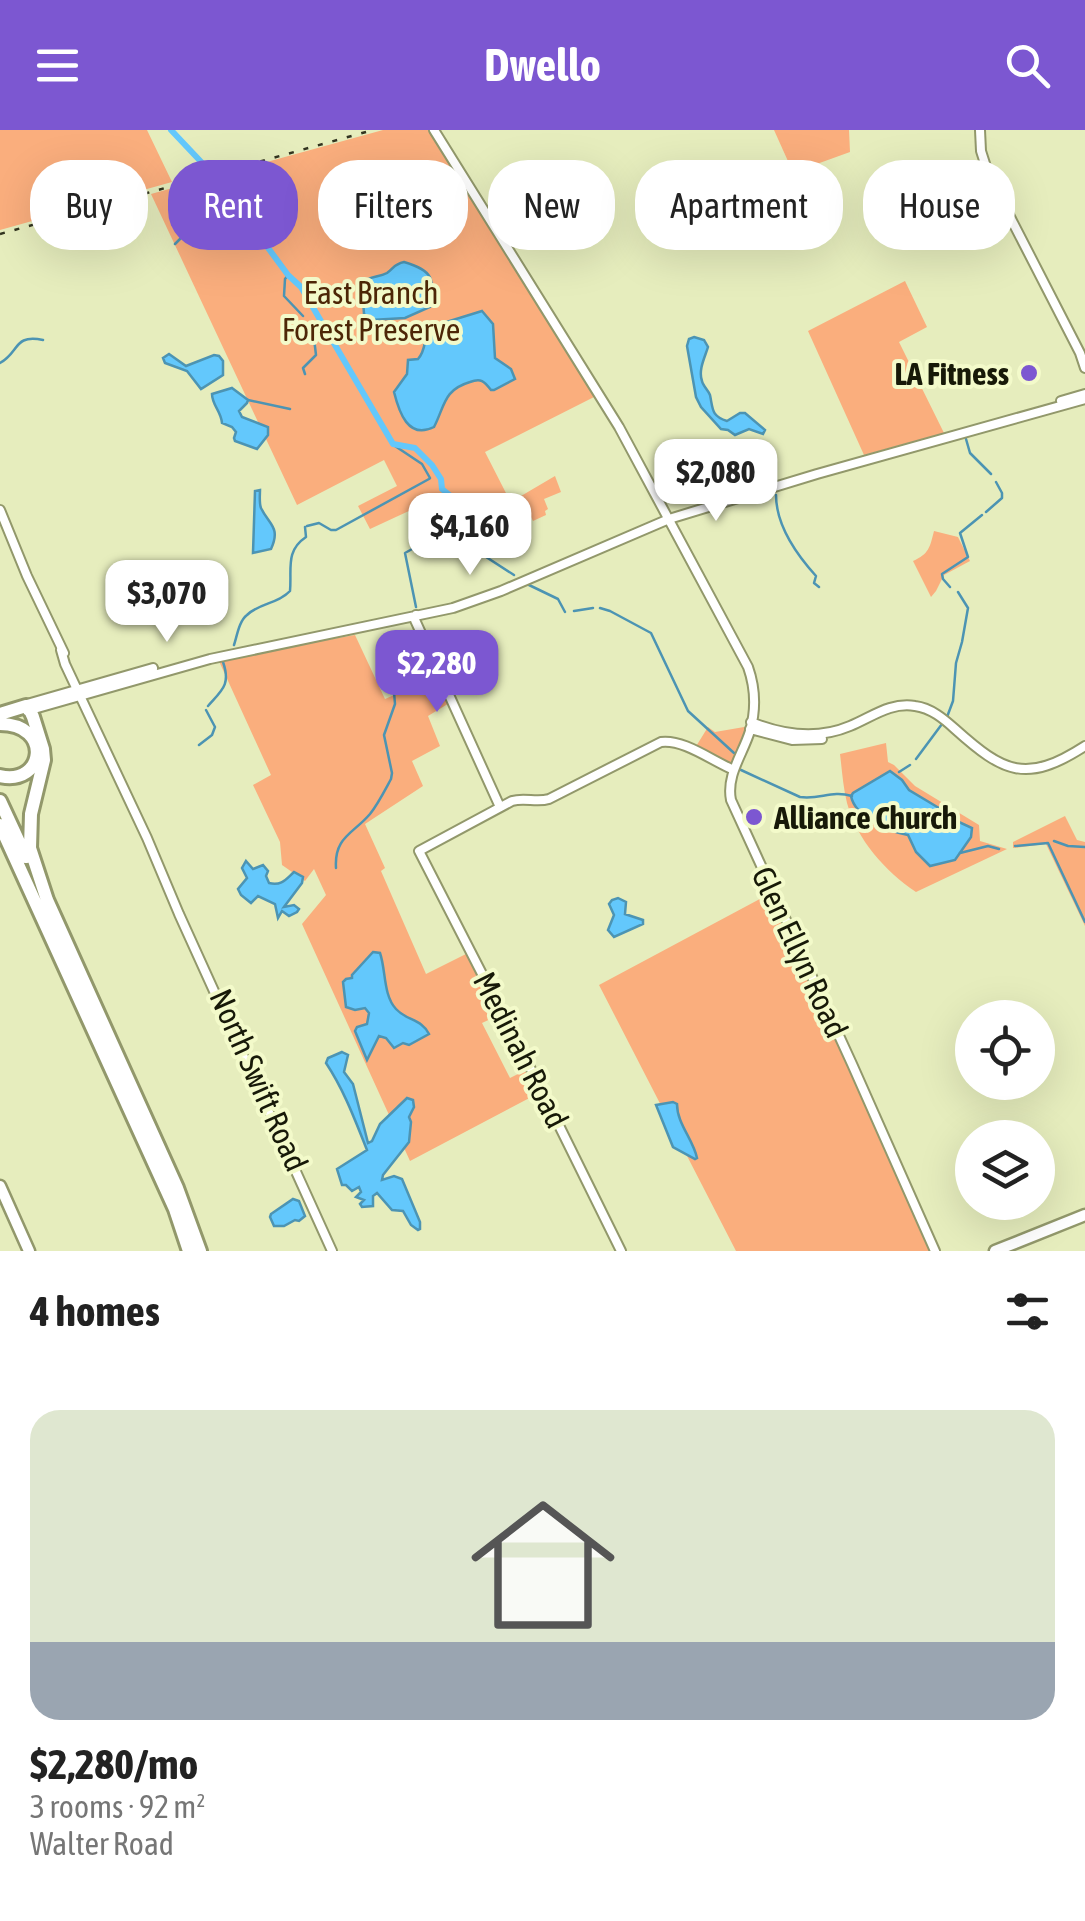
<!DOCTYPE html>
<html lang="en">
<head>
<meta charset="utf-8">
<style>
	:root { --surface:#fff; --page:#f2f2f2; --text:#222; --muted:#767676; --accent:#7c57d1 }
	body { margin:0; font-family:"Asap Condensed",sans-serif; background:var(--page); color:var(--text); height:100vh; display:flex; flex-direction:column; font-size:38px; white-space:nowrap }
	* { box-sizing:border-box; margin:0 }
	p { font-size:32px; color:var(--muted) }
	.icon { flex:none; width:55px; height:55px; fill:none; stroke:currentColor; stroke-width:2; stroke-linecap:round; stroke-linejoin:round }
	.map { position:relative; height:1121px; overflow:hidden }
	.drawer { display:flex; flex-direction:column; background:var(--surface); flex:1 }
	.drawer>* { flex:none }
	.guide { position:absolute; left:30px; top:30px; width:1025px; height:90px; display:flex; gap:20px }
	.fabs { position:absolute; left:955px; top:870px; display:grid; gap:20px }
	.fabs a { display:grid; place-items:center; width:100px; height:100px; border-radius:50%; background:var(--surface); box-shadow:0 10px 40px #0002; font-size:50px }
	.price { position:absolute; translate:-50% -85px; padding:0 22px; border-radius:20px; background:#fff; color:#222; font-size:32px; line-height:65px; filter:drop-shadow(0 2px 5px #0008) }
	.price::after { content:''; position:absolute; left:50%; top:60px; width:30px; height:22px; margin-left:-15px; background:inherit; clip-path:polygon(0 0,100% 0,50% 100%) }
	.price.on { background:var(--accent); color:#fff }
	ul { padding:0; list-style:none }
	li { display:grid; align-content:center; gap:20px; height:530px; padding:0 30px }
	li span { display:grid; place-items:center; height:310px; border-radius:30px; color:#555 }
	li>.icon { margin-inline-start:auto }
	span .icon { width:180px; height:180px; fill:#fffc; stroke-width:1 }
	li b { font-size:42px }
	h2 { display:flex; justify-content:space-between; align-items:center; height:120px; padding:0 30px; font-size:42px }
	.pill { padding:0 35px; border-radius:40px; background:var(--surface); box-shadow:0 10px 40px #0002; font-size:35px; line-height:90px }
	.pill.on { background:var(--accent); color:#fff }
	header { display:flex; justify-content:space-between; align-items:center; height:130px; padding:0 30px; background:var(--accent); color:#fff; font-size:45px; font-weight:700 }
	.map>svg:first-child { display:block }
</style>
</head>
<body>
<header><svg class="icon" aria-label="menu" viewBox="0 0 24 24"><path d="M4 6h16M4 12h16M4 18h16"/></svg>Dwello<svg class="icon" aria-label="search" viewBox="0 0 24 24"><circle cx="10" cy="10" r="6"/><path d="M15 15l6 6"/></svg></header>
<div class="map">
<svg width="1085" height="1121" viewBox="0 0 1085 1121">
	<rect width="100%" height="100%" fill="#e6edbd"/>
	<!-- green -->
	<path fill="#faae7d" d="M0,0H147L172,52L0,100Z
		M383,0H433L598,265L485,322L508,367L426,410L411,380L370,399L358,376L397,356L384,330L297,375L151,64Z
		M774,0H849L850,22L814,35L796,49Z
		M905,151L927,197L899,212L944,303L864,325L808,201Z
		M555,346L561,362L544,369L548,379L545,381L546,385L533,391L521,366Z
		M934,401L958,407L970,431L944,445L936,461L931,467L913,431C929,424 930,417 934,401Z
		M355,505L385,569L438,546L451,572L428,586L440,616L412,631L423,656L365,694L385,738L381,741L426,844L470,822L499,885L482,893L510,948L526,940L539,963L410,1031L302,794L326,765L314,739L305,751L282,735L280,712L253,655L271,645L218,529Z
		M750,596L732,636L695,618L708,597L715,602Z
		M886,613L888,632L894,635L915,656L979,695L980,711L1007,719L916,762C885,741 857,710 847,673C843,657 842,640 840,624Z
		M1065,686L1077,710L1085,712V796L1046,714L1013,718V712Z
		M771,763L934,1121H736L599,855Z"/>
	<!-- water -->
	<path fill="#63c8fc" stroke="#4c94b3" stroke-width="2.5" d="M404,132C434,141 434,148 430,177L405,188L371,190L364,184L362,153C370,145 378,148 387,143C394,138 394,134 404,132Z
		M482,181L493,194L495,228L511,239L515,249L494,260H491C484,251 481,248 470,252C443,260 445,276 434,297C408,310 399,282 394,262L407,244L408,230L418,229C427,219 423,208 430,197Z
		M694,207L704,210L708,217C705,227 698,240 702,251C703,256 708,260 710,265C713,279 711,286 727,291L740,283H745L765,300L763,304L749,299L735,305L728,300L721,299L701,277L696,267L687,216L689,209Z
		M169,224L186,236L214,225L219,226L223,231V245L201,259L187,241L165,233L163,228Z
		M232,258L248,270L247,273L239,281L242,287L268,297V305L257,319L235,311L234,308L236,302L232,297L222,293C221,281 212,275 212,264Z
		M260,360C260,365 259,373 261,378C269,395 281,397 271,419L253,423L255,361Z
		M890,641L902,650L909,660L944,681L946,686L972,698L971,707L955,730L930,736L916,722L908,705C889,702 855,687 851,666L853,663Z
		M246,731L253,739L263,735L268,741L266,746L269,753C282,756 286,749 294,742L303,747L302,753L284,777L294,775L299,779L297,782L289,786L282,781L278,788L275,774L258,766L251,773L241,765L238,759L247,748L242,738Z
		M618,768L626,772L625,784L643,790V794L614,807L608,800L614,785L609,774L612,770Z
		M373,822L380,823C386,840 383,865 396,879C407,891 422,889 429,904L409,915L403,913L394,918L386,908L379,906L367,930L355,901L357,897L367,894L369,883L365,878L355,880L346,877L343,852L346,849L352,848V845Z
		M342,922L348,925L344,942L353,954L368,1013L372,1011L380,994L407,968L413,970L414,977L409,987L411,992L409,1012L383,1045L382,1050L394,1046L402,1049L420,1092V1099L418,1100L411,1095L403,1081L392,1080L377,1063L373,1066V1076L362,1077L360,1074L364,1070L356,1067L361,1062L359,1057L352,1061L346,1055H342L337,1039L367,1020C355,990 344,960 326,933L328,928Z
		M673,972L677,974C677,994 693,1009 697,1028L695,1029L673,1017L656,975Z
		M293,1069L299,1071L305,1086L299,1091L295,1090L284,1096H274L270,1087L271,1084Z"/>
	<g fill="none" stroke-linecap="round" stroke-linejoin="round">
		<!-- stream -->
		<path stroke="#4c94b3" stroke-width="2.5" d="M175,114L183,106L181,87L183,82L216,65L220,57
			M288,145L285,149L284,166L303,186
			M0,233C20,222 13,204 43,210
			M305,244L303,238L316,225L313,200L310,196
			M248,270L290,279
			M966,309L970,323L991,344
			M776,365C776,395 797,425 816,446L814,453L819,457
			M986,382L1002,368V363L996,352
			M307,396L319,393L331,400H336L429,349L430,348L422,334L395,316
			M529,455L558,469L565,482
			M950,457L943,449L942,444L968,427L960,403L982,385
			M416,477L405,423L455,395L463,412L514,445
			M600,478L610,481L651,503L688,581L734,623
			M574,481L593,478
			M234,515C237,506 239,491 247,485C259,473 278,474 290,461C292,439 285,421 306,407L305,397
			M208,576C222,560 231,555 223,532
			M947,587L953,571L956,533L962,512L968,478L958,462
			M199,615L212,605L215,597L206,580
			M916,629L942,594
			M741,640L800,667C820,670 831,660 852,666
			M899,642L910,635
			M1054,711L1068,716L1085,717
			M1015,716L1048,713L1085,792
			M960,723L988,716L999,719
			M336,738C334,707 353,704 370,684C378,674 385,660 391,649L392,643L384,605L395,574L392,539L398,528L421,519L424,516"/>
		<!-- river -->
		<path stroke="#63c8fc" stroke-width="6" d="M171,0L205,36L207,44
			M209,48C218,55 225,66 235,73L288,145L301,157L393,314L415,318L432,335L441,349L442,359L458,372L460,376L459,386L455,395"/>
		<defs>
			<path id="secondary" d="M434,0L619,297L748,537C755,557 756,580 750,601C743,624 726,645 731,670L852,934L935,1121
				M980,0L981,21L989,46L1080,223L1085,238
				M1061,271L1085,264
				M0,380L27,446L64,523
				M416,485L415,490L500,677
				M61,520L65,534L147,708L179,784L332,1121
				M27,574L153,538
				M27,581L210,529L453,478L501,461L669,389L817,344L1085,269
				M751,592C783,605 817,610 850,596C872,587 890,572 915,576C931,578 944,589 955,599C1004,643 1026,654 1085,616
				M750,599L792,610L822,609
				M621,1121L541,959L419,721L512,671C525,667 536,673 549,669L661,612C684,609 712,631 734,640"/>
			<path id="primary" d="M0,1056L29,1121
				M995,1121L1085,1085"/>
			<path id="highway" d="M0,584L26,576L29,578L33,587L43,619L44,630L31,684L30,718L47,770L177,1058L200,1121
				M0,594C53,594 45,656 0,646
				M0,671L26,727
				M0,695L175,1079L189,1121"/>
		</defs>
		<!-- secondary casing -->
		<use href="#secondary" stroke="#92986b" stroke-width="12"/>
		<!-- primary casing -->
		<use href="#primary" stroke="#92986b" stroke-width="15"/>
		<!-- highway casing -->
		<use href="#highway" stroke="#92986b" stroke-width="18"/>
		<!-- secondary -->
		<use href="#secondary" stroke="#fff" stroke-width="8"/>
		<!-- primary -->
		<use href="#primary" stroke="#fff" stroke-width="10"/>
		<!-- highway -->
		<use href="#highway" stroke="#fff" stroke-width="12"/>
		<!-- rail -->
		<path stroke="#333520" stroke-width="2.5" stroke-dasharray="5 10" stroke-linecap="butt" d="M0,104L373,0"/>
	</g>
	<!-- markers -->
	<g fill="#7c57d1" stroke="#f3faca" stroke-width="4">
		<circle cx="1029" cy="243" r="10"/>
		<circle cx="754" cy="687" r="10"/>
	</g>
	<g text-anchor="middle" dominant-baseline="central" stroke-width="8" stroke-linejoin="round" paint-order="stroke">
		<!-- park labels -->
		<g font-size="32" fill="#4d2607" stroke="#f3faca">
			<text x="371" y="162">East Branch<tspan x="371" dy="37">Forest Preserve</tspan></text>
		</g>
		<!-- poi labels -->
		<g font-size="32" font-weight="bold" fill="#171908" stroke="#f3faca" text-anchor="end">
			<text x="1009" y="243">LA Fitness</text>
			<text x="774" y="687" text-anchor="start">Alliance Church</text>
		</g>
		<!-- street labels -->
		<g font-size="32" fill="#171908" stroke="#f3faca">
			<text transform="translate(800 822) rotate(65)">Glen Ellyn Road</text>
			<text transform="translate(521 920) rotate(63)">Medinah Road</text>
			<text transform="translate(259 950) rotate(66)">North Swift Road</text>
		</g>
	</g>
</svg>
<div class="fabs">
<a><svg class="icon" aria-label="locate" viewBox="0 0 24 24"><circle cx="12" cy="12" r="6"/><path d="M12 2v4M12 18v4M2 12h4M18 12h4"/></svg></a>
<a><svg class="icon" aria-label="layers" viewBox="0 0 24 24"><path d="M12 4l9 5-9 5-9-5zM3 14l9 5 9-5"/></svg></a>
</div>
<b class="price" style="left:716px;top:394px">$2,080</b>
<b class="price" style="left:470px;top:448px">$4,160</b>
<b class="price" style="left:167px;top:515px">$3,070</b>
<b class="price on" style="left:437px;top:585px">$2,280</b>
<div class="guide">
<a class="pill">Buy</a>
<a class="pill on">Rent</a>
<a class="pill">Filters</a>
<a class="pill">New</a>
<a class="pill">Apartment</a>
<a class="pill">House</a>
</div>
</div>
<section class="drawer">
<h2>4 homes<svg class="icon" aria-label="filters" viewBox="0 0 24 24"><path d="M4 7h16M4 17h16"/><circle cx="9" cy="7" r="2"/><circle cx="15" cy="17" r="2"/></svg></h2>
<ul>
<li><span style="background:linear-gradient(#dfe7d0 75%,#9aa5b1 0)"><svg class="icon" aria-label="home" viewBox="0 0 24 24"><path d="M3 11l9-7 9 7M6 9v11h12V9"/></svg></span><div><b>$2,280/mo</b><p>3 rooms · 92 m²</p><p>Walter Road</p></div></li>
</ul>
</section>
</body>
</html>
